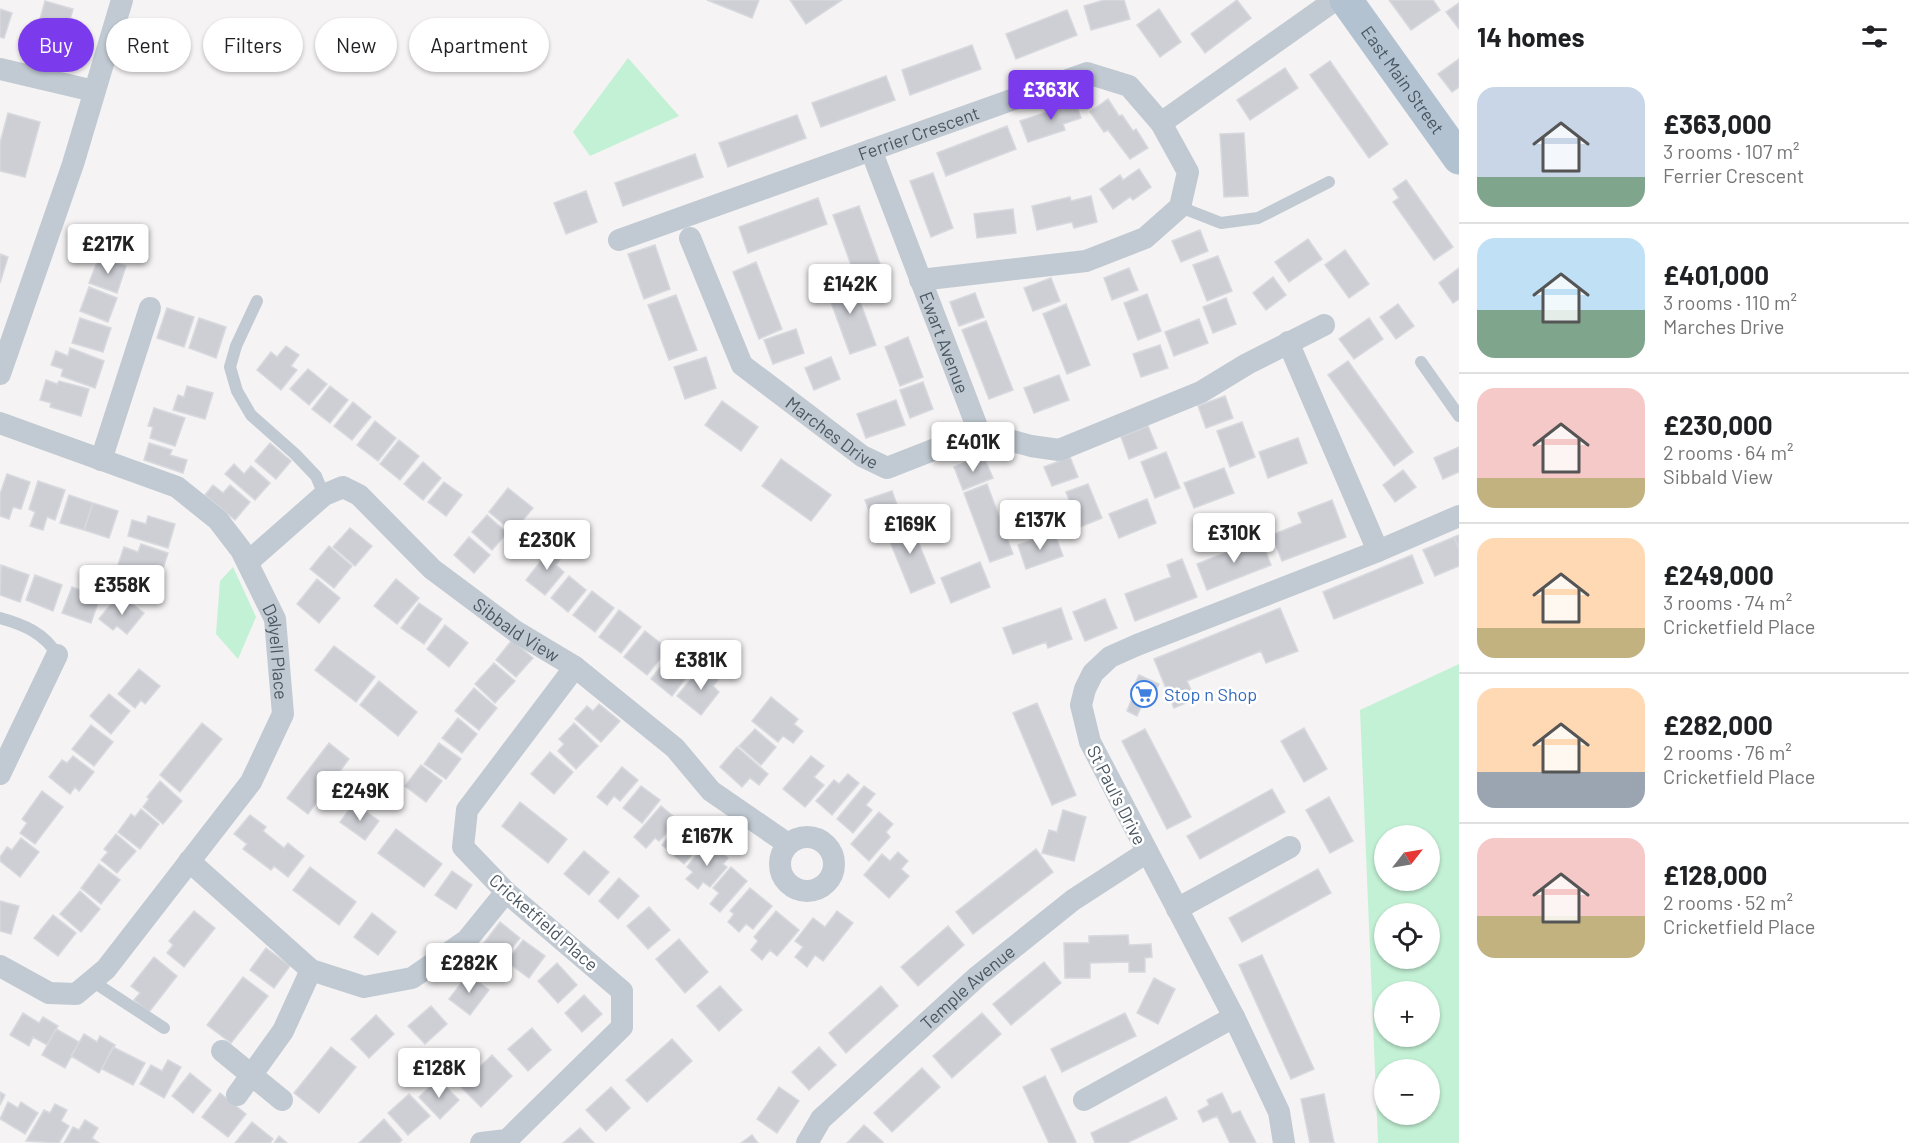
<!DOCTYPE html>
<html lang="en">
<head>
<meta charset="utf-8">
<style>
	:root { --surface:#fff; --page:#f6f6f6; --text:#202124; --muted:#757577; --line:#e0e0e0; --accent:#7c3aed }
	body { margin:0; font-family:Barlow,sans-serif; background:var(--page); color:var(--text); height:100vh; display:flex; flex-direction:column; font-size:22px; white-space:nowrap }
	* { box-sizing:border-box; margin:0 }
	p { font-size:20px; color:var(--muted) }
	.icon { flex:none; width:33px; height:33px; fill:none; stroke:currentColor; stroke-width:2; stroke-linecap:round; stroke-linejoin:round }
	.map { position:relative; flex:1; overflow:hidden }
	.details { display:flex; flex-direction:column; background:var(--surface); width:450px }
	.details>* { flex:none }
	.hud { position:absolute; left:18px; top:18px; width:570px; height:54px; display:flex; gap:12px }
	.needle { width:39px; rotate:59deg }
	.controls { position:absolute; left:1374px; top:825px; display:grid; gap:12px }
	.controls a { display:grid; place-items:center; width:66px; height:66px; border-radius:50%; background:var(--surface); box-shadow:0 2px 4px #0004; font-size:30px }
	.price { position:absolute; translate:-50% -51px; padding:0 14px; border-radius:6px; background:#fff; color:#222; font-size:20px; line-height:39px; filter:drop-shadow(0 2px 3px #0008) }
	.price::after { content:''; position:absolute; left:50%; top:36px; width:18px; height:14px; margin-left:-9px; background:inherit; clip-path:polygon(0 0,100% 0,50% 100%) }
	.price.on { background:var(--accent); color:#fff }
	ul { padding:0; list-style:none }
	li { display:flex; align-items:center; gap:18px; height:150px; padding:0 18px }
	li+li { border-top:2px solid var(--line) }
	li span { display:grid; place-items:center; flex:none; width:168px; height:120px; border-radius:18px; color:#555 }
	li>.icon { margin-inline-start:auto }
	span .icon { width:72px; height:72px; fill:#fffc; stroke-width:1 }
	li b { font-size:26px }
	h2 { display:flex; justify-content:space-between; align-items:center; height:72px; padding:0 18px; font-size:26px }
	.tag { padding:0 21px; border-radius:27px; background:var(--surface); box-shadow:0 2px 4px #0004; font-size:21px; line-height:54px }
	.tag.on { background:var(--accent); color:#fff }
	main { display:flex; flex:1; min-height:0 }
	.map>svg:first-child { display:block }
</style>
</head>
<body>
<main>
<div class="map">
<svg width="1459" height="1143" viewBox="0 0 1459 1143">
	<rect width="100%" height="100%" fill="#f5f3f3"/>
	<!-- green -->
	<path fill="#c3f1d5" fill-rule="evenodd" d="M628,58L679,116L590,156L573,132Z
		M233,567L256,617L238,659L216,634L220,581Z
		M1459,664V1143H1378L1360,710ZM1384,836H1430V880H1384ZM1384,914H1430V958H1384ZM1384,992H1430V1036H1384ZM1384,1070H1430V1114H1384Z"/>
	<!-- building -->
	<path fill="#cdcfd5" stroke="#d7d9de" stroke-width="1.5" d="M707,0H759L752,18Z
		M790,0H842L806,24Z
		M1104,0H1124L1130,19L1091,30L1084,6Z
		M1237,0L1251,18L1205,53L1191,34Z
		M1389,0H1433L1440,10L1411,30Z
		M45,1L73,9L60,56L32,48Z
		M1459,3V29L1446,12Z
		M0,9L12,13L4,38L0,37Z
		M1159,9L1181,42L1160,57L1137,25Z
		M1067,10L1077,35L1016,59L1006,34Z
		M972,45L981,69L910,95L902,70Z
		M1459,59V87L1452,92L1438,74Z
		M1330,61L1388,144L1369,158L1310,75Z
		M1285,68L1298,88L1250,120L1237,100Z
		M886,76L895,100L821,127L812,103Z
		M1074,98L1081,118L1063,124L1065,130L1028,142L1020,121L1056,109L1054,104Z
		M1108,99L1119,116L1122,115L1133,131L1136,129L1148,148L1130,159L1108,130L1104,132L1090,112Z
		M8,113L40,122L25,177L0,171V143Z
		M797,115L806,138L728,167L719,143Z
		M1007,126L1016,149L946,176L937,153Z
		M1244,133L1248,196L1224,197L1220,134Z
		M695,154L703,177L623,206L615,183Z
		M1139,169L1151,187L1133,200L1130,197L1113,209L1100,189L1120,175L1123,180Z
		M933,173L953,228L931,237L910,181Z
		M1406,180L1453,247L1434,260L1393,202L1399,198L1393,189Z
		M586,191L597,222L566,234L554,203Z
		M1091,196L1097,222L1074,228L1072,222L1037,230L1032,206L1070,197L1071,201Z
		M818,198L827,224L748,253L739,227Z
		M859,206L880,264L854,273L833,215Z
		M1013,209L1016,233L977,238L974,214Z
		M1200,230L1208,251L1181,262L1172,241Z
		M1308,239L1322,259L1289,282L1275,262Z
		M655,245L670,289L644,299L628,254Z
		M1345,250L1369,284L1349,298L1325,265Z
		M0,254L8,257L0,283Z
		M1218,256L1232,291L1207,301L1193,265Z
		M99,257L126,266L117,293L89,283Z
		M756,262L782,329L759,339L733,272Z
		M1129,268L1138,290L1112,300L1104,278Z
		M1459,268V299L1453,303L1439,283Z
		M851,277L876,345L850,354L825,286Z
		M1273,277L1286,295L1266,310L1253,293Z
		M1051,278L1060,301L1033,311L1024,288Z
		M89,287L117,298L108,322L80,311Z
		M975,293L984,317L959,326L950,302Z
		M1147,294L1161,331L1138,340L1124,303Z
		M676,295L697,350L669,360L648,305Z
		M1226,298L1236,324L1213,333L1203,307Z
		M1066,304L1090,365L1067,374L1043,314Z
		M1398,304L1414,326L1396,339L1380,317Z
		M167,308L194,317L184,347L157,338Z
		M80,318L111,328L103,352L72,343Z
		M199,318L226,327L216,358L189,348Z
		M1369,318L1383,339L1354,359L1339,339Z
		M1199,319L1208,343L1174,356L1165,332Z
		M986,321L1013,390L989,399L962,330Z
		M796,329L804,353L773,364L764,340Z
		M908,337L923,377L900,386L885,347Z
		M1160,345L1168,368L1141,377L1133,354Z
		M286,346L299,355L291,366L297,370L281,390L257,370L271,352L277,357Z
		M70,348L104,361L95,388L61,376L63,369L51,365L56,351L68,356Z
		M706,357L716,388L685,399L674,367Z
		M831,357L840,379L814,390L805,368Z
		M1348,361L1413,452L1394,466L1328,375Z
		M308,369L327,384L309,405L290,389Z
		M1059,375L1069,400L1034,413L1024,388Z
		M46,380L57,384L59,381L89,389L81,416L50,407L51,403L40,400Z
		M923,382L933,409L910,418L900,390Z
		M187,386L213,393L205,419L173,410L178,395L184,397Z
		M330,386L348,400L330,423L312,409Z
		M1225,396L1233,418L1206,428L1198,406Z
		M896,400L905,425L866,438L857,414Z
		M722,401L758,427L741,451L705,425Z
		M353,402L371,417L352,440L334,426Z
		M154,408L185,418L175,446L150,438L153,427L148,426Z
		M375,421L396,438L378,461L357,445Z
		M1242,422L1255,457L1230,467L1217,431Z
		M1148,426L1157,448L1129,459L1121,437Z
		M1298,438L1307,463L1268,478L1259,452Z
		M399,440L419,456L400,480L380,464Z
		M149,443L172,450L170,455L187,460L183,473L144,460Z
		M270,443L291,461L276,479L255,461Z
		M1459,447V472L1443,479L1434,458Z
		M1166,452L1180,488L1155,498L1141,462Z
		M983,455L993,478L963,490L954,467Z
		M1070,457L1078,477L1052,486L1044,467Z
		M781,459L831,495L811,521L762,486Z
		M423,462L441,478L423,500L404,484Z
		M234,464L244,474L251,466L270,483L255,500L225,474Z
		M1224,468L1234,493L1194,508L1184,483Z
		M1403,470L1416,487L1395,502L1383,485Z
		M7,474L30,482L21,509L13,507L9,519L0,516V494Z
		M38,481L65,490L55,520L47,517L43,530L30,526L35,512L29,509Z
		M444,482L462,495L446,516L428,502Z
		M987,484L1013,554L990,562L964,493Z
		M1088,484L1102,518L1080,527L1066,492Z
		M213,485L223,493L230,485L250,502L235,520L205,495Z
		M508,488L533,508L513,532L489,512Z
		M892,491L900,513L873,522L865,500Z
		M69,495L93,503L84,530L60,523Z
		M1147,499L1156,523L1119,538L1109,514Z
		M1332,500L1346,537L1282,561L1272,535L1302,523L1298,513Z
		M93,503L118,511L109,538L84,530Z
		M487,515L507,533L492,550L472,532Z
		M148,516L175,524L168,548L128,536L132,520L146,524Z
		M908,517L935,583L911,593L884,527Z
		M350,528L372,546L355,566L333,547Z
		M1054,532L1063,556L1026,569L1018,545Z
		M1459,535V549L1454,537Z
		M469,537L490,555L474,573L454,555Z
		M1454,537L1459,549V566L1435,576L1423,550Z
		M1261,539L1271,565L1207,590L1197,564Z
		M141,544L168,553L160,578L118,565L124,547L138,552Z
		M554,544L565,553L556,565L564,572L545,595L526,580Z
		M329,546L352,566L334,588L310,569Z
		M1412,555L1423,583L1334,619L1323,592Z
		M1182,559L1197,597L1135,621L1125,594L1171,577L1167,565Z
		M980,562L990,587L951,603L941,578Z
		M1,565L29,575L20,602L0,595Z
		M35,575L62,585L53,611L26,600Z
		M569,576L586,590L568,612L551,598Z
		M317,579L340,598L319,623L297,604Z
		M396,579L419,598L397,624L374,606Z
		M72,587L100,597L91,623L62,613Z
		M592,591L614,608L595,632L573,615Z
		M115,599L122,604L126,599L144,613L127,634L117,626L113,630L99,619Z
		M1105,599L1117,628L1085,641L1073,612Z
		M419,603L442,619L424,644L401,628Z
		M1061,608L1072,639L1048,648L1046,642L1013,654L1003,628Z
		M1280,608L1298,651L1266,663L1261,651L1187,681L1195,699L1174,708L1154,659Z
		M619,610L641,627L621,653L599,637Z
		M445,625L468,643L449,667L427,649Z
		M645,631L668,649L647,675L624,657Z
		M512,640L533,658L516,677L496,660Z
		M334,646L375,677L356,702L315,670Z
		M671,654L692,670L672,696L651,679Z
		M494,663L515,681L495,703L475,684Z
		M709,666L721,676L713,686L719,692L701,715L677,696L697,672L701,676Z
		M139,669L160,686L145,704L141,700L135,708L118,694Z
		M1139,675L1159,684L1151,699L1146,696L1137,716L1127,711L1135,691L1132,690Z
		M379,681L417,712L398,736L360,705Z
		M474,688L497,708L479,730L455,711Z
		M109,694L130,711L111,734L90,716Z
		M771,697L798,719L794,724L803,731L793,743L783,736L778,742L752,721Z
		M1037,703L1076,795L1052,805L1013,713Z
		M599,704L620,721L601,742L575,719L587,706L593,711Z
		M458,718L477,734L462,753L442,738Z
		M202,723L222,739L180,792L160,775Z
		M574,723L598,746L576,769L558,751L564,744L559,739Z
		M91,725L113,742L94,766L72,749Z
		M1304,728L1327,769L1304,782L1281,741Z
		M755,729L776,747L761,765L739,746Z
		M1145,729L1191,817L1167,829L1122,741Z
		M329,743L349,759L308,814L287,798Z
		M439,743L461,759L446,779L424,764Z
		M737,747L768,774L759,785L750,778L742,787L720,767Z
		M550,752L573,772L554,794L531,774Z
		M73,756L94,772L79,791L75,787L70,794L49,777L62,760L67,763Z
		M811,756L824,766L814,777L824,785L805,807L783,789Z
		M421,765L442,781L426,802L405,786Z
		M622,767L638,780L620,801L614,796L607,805L597,797Z
		M848,774L859,783L832,815L816,801L834,780L839,784Z
		M160,781L182,801L163,824L143,807L149,799L147,797Z
		M641,786L660,800L642,823L623,808Z
		M864,786L875,794L866,805L872,810L853,833L837,819Z
		M1272,789L1285,812L1200,859L1187,836Z
		M42,791L63,807L35,844L20,833L27,823L22,819Z
		M1329,797L1353,841L1330,853L1306,810Z
		M520,802L567,839L548,863L502,826Z
		M354,803L379,821L365,840L340,822Z
		M661,806L678,820L659,841L655,838L646,848L634,837Z
		M141,809L159,824L140,849L118,832L131,814L135,817Z
		M1063,810L1086,817L1074,861L1042,853L1049,830L1057,832Z
		M879,812L893,824L886,832L890,837L869,861L851,844Z
		M250,815L266,827L263,831L284,848L288,843L304,856L288,877L274,866L271,870L243,849L247,844L234,834Z
		M683,820L699,833L695,838L700,845L684,864L662,845Z
		M396,829L442,864L424,887L378,853Z
		M116,834L136,851L117,873L101,860L108,852L104,849Z
		M21,838L39,852L20,877L0,861V857L7,847L12,850Z
		M704,846L713,853L717,849L728,858L723,864L727,867L710,887L703,882L698,889L686,879L693,872L687,867Z
		M1036,849L1053,872L973,934L956,912Z
		M584,851L609,872L589,895L564,874Z
		M898,852L908,861L901,869L909,876L889,898L864,875L882,854L890,861Z
		M99,864L120,880L101,904L81,888Z
		M310,867L356,902L339,925L293,890Z
		M731,867L747,881L720,912L710,904L719,893L713,888Z
		M1318,869L1331,893L1242,942L1229,918Z
		M452,871L472,885L456,909L435,895Z
		M619,878L639,896L618,919L599,901Z
		M750,888L772,906L753,929L746,924L739,932L728,922L734,914L730,911Z
		M80,891L100,909L81,932L60,914Z
		M0,901L19,906L11,934L0,931Z
		M649,907L670,930L648,949L627,926Z
		M194,911L215,928L184,967L167,953L173,945L169,941Z
		M776,911L799,930L777,956L770,950L762,960L751,950L758,941L754,937Z
		M837,911L853,923L823,961L815,955L807,967L795,957L803,947L795,941L813,918L825,927Z
		M372,913L396,932L378,955L354,937Z
		M53,915L76,933L58,956L34,938Z
		M500,922L520,938L503,959L484,943Z
		M948,926L964,945L918,986L901,967Z
		M1128,935L1129,945L1151,944L1152,957L1145,958V972H1129V962L1090,963V978H1065L1064,943H1089V936Z
		M679,939L708,972L685,993L656,959Z
		M523,940L545,956L529,978L507,962Z
		M266,948L290,966L274,988L250,970Z
		M1262,955L1314,1069L1291,1079L1239,965Z
		M154,957L177,976L149,1012L134,1000L140,993L131,986Z
		M1044,962L1061,983L1011,1025L993,1004Z
		M557,963L577,985L558,1003L538,981Z
		M468,974L489,990L470,1015L449,999Z
		M243,977L268,996L231,1043L207,1025Z
		M1154,978L1175,989L1158,1024L1137,1013Z
		M720,986L742,1010L719,1031L697,1006Z
		M881,986L898,1006L846,1053L829,1033Z
		M584,995L602,1014L582,1032L565,1013Z
		M431,1006L447,1024L425,1044L408,1026Z
		M23,1013L39,1023L43,1017L58,1026L47,1045L33,1037L29,1046L10,1035Z
		M982,1013L1001,1034L952,1078L933,1056Z
		M1125,1013L1136,1036L1062,1072L1051,1049Z
		M376,1015L394,1034L369,1058L351,1039Z
		M532,1028L551,1050L528,1071L508,1049Z
		M56,1029L79,1042L65,1068L42,1055Z
		M84,1034L97,1042L100,1036L115,1045L99,1073L71,1056Z
		M672,1039L692,1061L647,1102L626,1080Z
		M113,1047L145,1063L133,1085L102,1069Z
		M331,1047L356,1067L319,1113L294,1093Z
		M819,1047L836,1065L809,1090L792,1072Z
		M492,1055L512,1076L481,1107L460,1086Z
		M168,1060L181,1067L164,1098L140,1084L151,1065L162,1071Z
		M922,1068L940,1087L892,1132L874,1113Z
		M190,1073L211,1090L193,1113L172,1096Z
		M1045,1076L1076,1142L1074,1143H1049L1023,1087Z
		M438,1079L459,1100L440,1119L419,1097Z
		M611,1087L630,1108L606,1131L586,1110Z
		M779,1087L799,1101L777,1133L757,1119Z
		M0,1092L5,1095L0,1105Z
		M220,1093L246,1114L228,1137L202,1117Z
		M1222,1093L1232,1114L1240,1111L1256,1143H1230L1217,1116L1203,1122L1198,1111L1209,1105L1207,1100Z
		M409,1094L430,1116L408,1135L388,1113Z
		M1324,1094L1334,1143H1310L1301,1099Z
		M1166,1097L1177,1119L1127,1143H1095L1091,1133Z
		M8,1102L18,1108L21,1102L38,1113L25,1134L0,1119Z
		M55,1104L67,1110L61,1121L69,1126L59,1143L26,1141L44,1110L50,1113Z
		M384,1119L402,1140L399,1143H359Z
		M85,1120L98,1128L92,1138L99,1143H64L73,1127L79,1130Z
		M252,1122L273,1139L270,1143H235Z
		M864,1125L883,1142L882,1143H847Z
		M580,1128L594,1143H563Z
		M752,1135L758,1143H741Z
		M279,1136L287,1143H274Z"/>
	<g fill="none" stroke-linecap="round" stroke-linejoin="round">
		<!-- service -->
		<path stroke="#c1cad2" stroke-width="12" d="M1180,207L1221,223L1258,218L1329,182
			M257,301L236,346L230,367L237,391L251,415L295,454L316,476L324,495
			M1421,362L1459,416
			M0,618C22,624 45,633 57,655
			M92,981L164,1028"/>
		<!-- minor -->
		<g stroke="#c1cad2" stroke-width="22">
			<path d="M0,69L94,91"/>
			<path d="M1161,123L1335,0"/>
			<path id="s1" d="M871,150L979,432"/>
			<path id="s2" d="M690,238L742,365L862,456L887,468L979,432L1031,446L1059,450L1201,392L1247,364L1324,325"/>
			<path id="s3" d="M619,240L1087,73L1129,86L1161,123L1188,172L1180,207L1145,238L1086,261L920,280"/>
			<path d="M1288,342L1378,551"/>
			<path d="M0,374L73,164L122,0"/>
			<path id="s4" d="M0,423L177,487L218,520L241,550L275,619L283,714L251,782L106,969L76,994L49,993L0,966"/>
			<path d="M101,460L150,308"/>
			<path id="s5" d="M248,562L324,495L343,487L359,495L432,569L515,631L575,667L675,748L711,791L788,844"/>
			<path d="M0,774L57,655"/>
			<circle cx="807" cy="864" r="27"/>
			<path d="M189,861L311,970L364,987L412,978L467,940L506,892"/>
			<path d="M1177,909L1290,847"/>
			<path d="M222,1051L282,1100"/>
			<path d="M237,1095L283,1031L311,970"/>
			<path d="M1084,1100L1234,1017"/>
			<path d="M481,1143L507,1140L622,1027V991L506,892L463,847L467,810L575,667"/>
			<path id="s6" d="M807,1143L821,1119L978,976L1073,900L1147,852"/>
			<path d="M1284,1143L1279,1112L1234,1017L1090,742L1081,705L1085,689L1093,673L1110,657L1137,645L1378,551L1459,516"/>
		</g>
		<!-- primary -->
		<path stroke="#b3c2d1" stroke-width="33" id="s7" d="M1346,0L1459,158"/>
	</g>
	<!-- icons -->
	<defs>
		<symbol id="supermarket-ring" viewBox="-11 -11 22 22"><circle r="9.5" fill="#fff" stroke="#3f7fe0" stroke-width="1.5"/><path d="M-6-5.5h2.5l.6 2H6L4.5 2H-2.5L-4.4-4H-6ZM-1.5 3.2a1.3 1.3 0 1 0 .1 0ZM3 3.2a1.3 1.3 0 1 0 .1 0Z" fill="#3f7fe0"/></symbol>
	</defs>
	<g fill-rule="evenodd">
		<use href="#supermarket-ring" x="1129" y="679" width="30" height="30"/>
	</g>
	<g text-anchor="middle" dominant-baseline="central" stroke-width="5" stroke-linejoin="round" paint-order="stroke">
		<!-- street labels -->
		<g font-size="18" fill="#4a5661" stroke="#fff">
			<text stroke="none"><textPath href="#s7" startOffset="98">East Main Street</textPath></text>
			<text stroke="none"><textPath href="#s3" startOffset="318">Ferrier Crescent</textPath></text>
			<text stroke="none"><textPath href="#s1" startOffset="206">Ewart Avenue</textPath></text>
			<text stroke="none"><textPath href="#s2" startOffset="250">Marches Drive</textPath></text>
			<text stroke="none"><textPath href="#s5" startOffset="348">Sibbald View</textPath></text>
			<text stroke="none"><textPath href="#s4" startOffset="388">Dalyell Place</textPath></text>
			<text transform="translate(1117 795) rotate(63)">St Paul's Drive</text>
			<text transform="translate(544 922) rotate(41)">Cricketfield Place</text>
			<text stroke="none"><textPath href="#s6" startOffset="225">Temple Avenue</textPath></text>
		</g>
		<!-- shop labels -->
		<g font-size="18" fill="#366cbe" stroke="#fff" text-anchor="start">
			<text x="1164" y="694">Stop n Shop</text>
		</g>
	</g>
</svg>
<div class="controls">
<a><svg class="needle" viewBox="-14 -14 28 28"><path d="M0-13l5 13h-10z" fill="#e53935"/><path d="M0 13l5-13h-10z" fill="#757577"/></svg></a>
<a><svg class="icon" aria-label="locate" viewBox="0 0 24 24"><circle cx="12" cy="12" r="6"/><path d="M12 2v4M12 18v4M2 12h4M18 12h4"/></svg></a>
<a>+</a>
<a>−</a>
</div>
<b class="price on" style="left:1051px;top:121px">£363K</b>
<b class="price" style="left:108px;top:275px">£217K</b>
<b class="price" style="left:850px;top:315px">£142K</b>
<b class="price" style="left:973px;top:473px">£401K</b>
<b class="price" style="left:1040px;top:551px">£137K</b>
<b class="price" style="left:910px;top:555px">£169K</b>
<b class="price" style="left:1234px;top:564px">£310K</b>
<b class="price" style="left:547px;top:571px">£230K</b>
<b class="price" style="left:122px;top:616px">£358K</b>
<b class="price" style="left:701px;top:691px">£381K</b>
<b class="price" style="left:360px;top:822px">£249K</b>
<b class="price" style="left:707px;top:867px">£167K</b>
<b class="price" style="left:469px;top:994px">£282K</b>
<b class="price" style="left:439px;top:1099px">£128K</b>
<div class="hud">
<a class="tag on">Buy</a>
<a class="tag">Rent</a>
<a class="tag">Filters</a>
<a class="tag">New</a>
<a class="tag">Apartment</a>
</div>
</div>
<section class="details">
<h2>14 homes<svg class="icon" aria-label="filters" viewBox="0 0 24 24"><path d="M4 7h16M4 17h16"/><circle cx="9" cy="7" r="2"/><circle cx="15" cy="17" r="2"/></svg></h2>
<ul>
<li><span style="background:linear-gradient(#c9d6e8 75%,#7fa58c 0)"><svg class="icon" aria-label="home" viewBox="0 0 24 24"><path d="M3 11l9-7 9 7M6 9v11h12V9"/></svg></span><div><b>£363,000</b><p>3 rooms · 107 m²</p><p>Ferrier Crescent</p></div></li>
<li><span style="background:linear-gradient(#bfe0f5 60%,#7fa58c 0)"><svg class="icon" aria-label="home" viewBox="0 0 24 24"><path d="M3 11l9-7 9 7M6 9v11h12V9"/></svg></span><div><b>£401,000</b><p>3 rooms · 110 m²</p><p>Marches Drive</p></div></li>
<li><span style="background:linear-gradient(#f6c9c9 75%,#c2b280 0)"><svg class="icon" aria-label="home" viewBox="0 0 24 24"><path d="M3 11l9-7 9 7M6 9v11h12V9"/></svg></span><div><b>£230,000</b><p>2 rooms · 64 m²</p><p>Sibbald View</p></div></li>
<li><span style="background:linear-gradient(#ffd9b3 75%,#c2b280 0)"><svg class="icon" aria-label="home" viewBox="0 0 24 24"><path d="M3 11l9-7 9 7M6 9v11h12V9"/></svg></span><div><b>£249,000</b><p>3 rooms · 74 m²</p><p>Cricketfield Place</p></div></li>
<li><span style="background:linear-gradient(#ffd9b3 70%,#9aa5b1 0)"><svg class="icon" aria-label="home" viewBox="0 0 24 24"><path d="M3 11l9-7 9 7M6 9v11h12V9"/></svg></span><div><b>£282,000</b><p>2 rooms · 76 m²</p><p>Cricketfield Place</p></div></li>
<li><span style="background:linear-gradient(#f6c9c9 65%,#c2b280 0)"><svg class="icon" aria-label="home" viewBox="0 0 24 24"><path d="M3 11l9-7 9 7M6 9v11h12V9"/></svg></span><div><b>£128,000</b><p>2 rooms · 52 m²</p><p>Cricketfield Place</p></div></li>
</ul>
</section>
</main>
</body>
</html>
